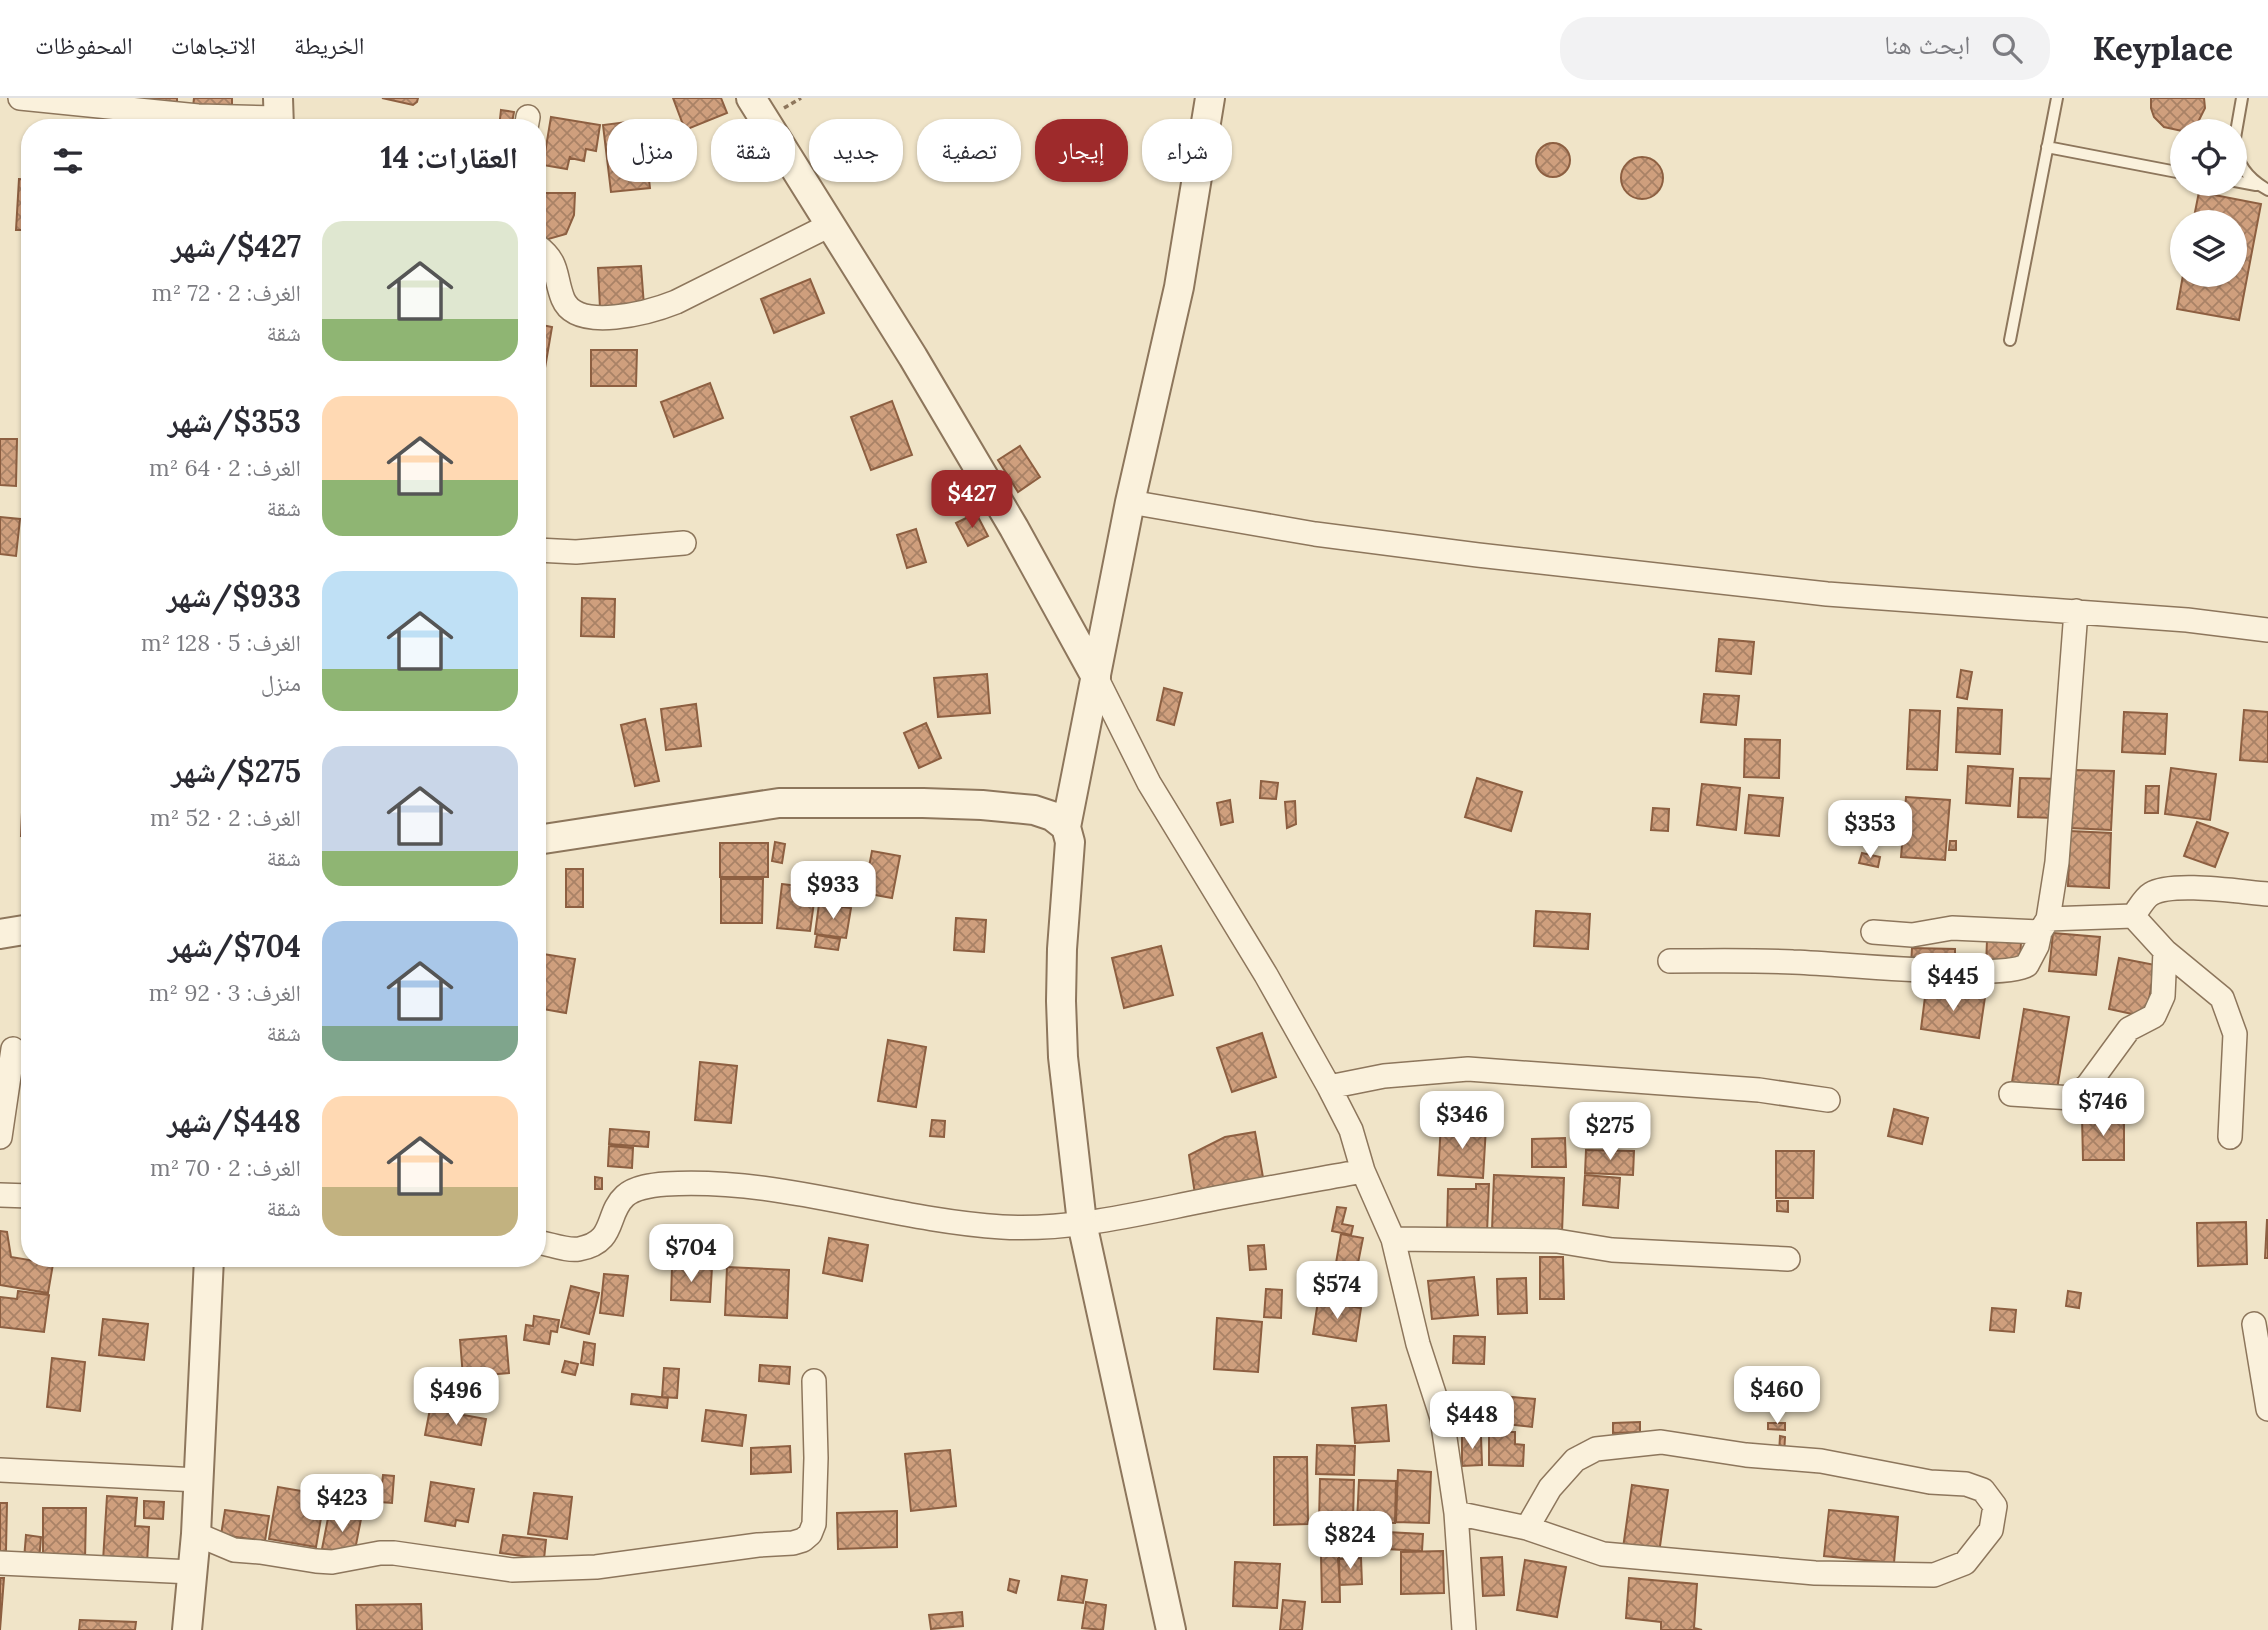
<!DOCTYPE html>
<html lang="ar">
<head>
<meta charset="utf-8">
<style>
	:root { --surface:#fff; --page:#f2f2f3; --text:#2b2b33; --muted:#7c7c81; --line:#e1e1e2; --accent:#9e2a2b }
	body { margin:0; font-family:Lora,"Noto Naskh Arabic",serif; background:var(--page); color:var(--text); direction:rtl; height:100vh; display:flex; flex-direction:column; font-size:26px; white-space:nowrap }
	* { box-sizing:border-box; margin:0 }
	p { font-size:23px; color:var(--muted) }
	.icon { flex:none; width:38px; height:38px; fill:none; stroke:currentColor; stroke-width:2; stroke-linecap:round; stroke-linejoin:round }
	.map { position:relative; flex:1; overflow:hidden; direction:ltr }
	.details { position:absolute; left:21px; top:21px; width:525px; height:1148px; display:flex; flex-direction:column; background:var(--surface); border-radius:28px; box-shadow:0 2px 5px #0004; direction:rtl }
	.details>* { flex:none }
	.hud { position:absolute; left:567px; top:21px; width:665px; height:63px; direction:rtl; display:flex; gap:14px }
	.buttons { position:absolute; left:2170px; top:21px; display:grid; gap:14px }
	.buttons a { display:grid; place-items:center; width:77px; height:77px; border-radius:50%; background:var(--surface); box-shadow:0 2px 5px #0004; font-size:35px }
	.price { position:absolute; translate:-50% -60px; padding:0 16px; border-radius:14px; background:#fff; color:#222; font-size:23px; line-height:46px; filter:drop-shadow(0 2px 4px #0008) }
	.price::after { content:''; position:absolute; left:50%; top:42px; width:21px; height:16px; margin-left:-10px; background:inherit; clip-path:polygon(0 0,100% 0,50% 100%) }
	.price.selected { background:var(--accent); color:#fff }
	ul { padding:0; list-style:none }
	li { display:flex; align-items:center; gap:21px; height:175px; padding:0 28px }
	li span { display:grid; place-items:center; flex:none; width:196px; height:140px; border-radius:21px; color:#555 }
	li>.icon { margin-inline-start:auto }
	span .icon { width:84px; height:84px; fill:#fffc; stroke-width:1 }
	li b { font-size:30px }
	h2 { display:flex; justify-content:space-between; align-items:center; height:84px; padding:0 28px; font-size:30px }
	.tag { padding:0 24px; border-radius:28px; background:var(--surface); box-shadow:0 2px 5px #0004; font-size:24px; line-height:63px }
	.tag.selected { background:var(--accent); color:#fff }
	header { display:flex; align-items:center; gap:42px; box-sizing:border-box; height:98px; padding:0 35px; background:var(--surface); border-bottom:2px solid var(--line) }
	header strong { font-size:33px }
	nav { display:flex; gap:38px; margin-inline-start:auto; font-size:24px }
	.search { width:490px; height:63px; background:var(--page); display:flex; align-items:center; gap:18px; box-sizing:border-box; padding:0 24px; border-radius:28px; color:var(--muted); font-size:26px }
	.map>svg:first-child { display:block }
</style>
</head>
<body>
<header>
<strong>Keyplace</strong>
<div class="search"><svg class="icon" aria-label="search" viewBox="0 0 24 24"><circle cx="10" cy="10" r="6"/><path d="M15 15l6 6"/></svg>ابحث هنا</div>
<nav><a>الخريطة</a><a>الاتجاهات</a><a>المحفوظات</a></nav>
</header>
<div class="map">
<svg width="2268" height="1532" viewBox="0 0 2268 1532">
	<defs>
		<pattern id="building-cross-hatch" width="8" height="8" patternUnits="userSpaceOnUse" patternTransform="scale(1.75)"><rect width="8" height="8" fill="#cf9f7d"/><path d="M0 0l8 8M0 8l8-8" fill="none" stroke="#a98266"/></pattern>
	</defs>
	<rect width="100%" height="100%" fill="#f0e4c8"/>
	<!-- building -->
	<path fill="url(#building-cross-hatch)" stroke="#8d5f41" stroke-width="2" d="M134,0H177V9L134,8Z
		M194,0H232V11L193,9Z
		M382,0H418L417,4L413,7Z
		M673,0H721L727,15L685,32Z
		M2204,0L2205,10L2198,24L2191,30L2182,33L2164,29L2154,19L2151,10V0Z
		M501,12L514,14L511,30H499Z
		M551,19L600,27L596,53L586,51L584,63L570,60V58L567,71L543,67Z
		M642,22L650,90L611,94L603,27Z
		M1536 62a17 17 0 1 1 34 0a17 17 0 1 1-34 0Z
		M1621 80a21 21 0 1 1 42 0a21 21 0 1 1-42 0Z
		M19,81L30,82V132H16Z
		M2199,94L2261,106L2239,222L2177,211L2183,177H2235V124H2193Z
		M544,95H575L574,117L566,136L545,142Z
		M641,168L644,208L600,210L598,170Z
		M810,181L824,215L774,235L761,201Z
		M537,226L552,229L545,270L537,268Z
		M591,252H637L636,288H591Z
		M537,274L543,275L537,313Z
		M710,285L723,320L674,339L661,304Z
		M892,303L912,357L871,372L851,319Z
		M0,341H17L16,388L0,387Z
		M1020,348L1040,379L1018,394L998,362Z
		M976,415L988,438L968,448L956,425Z
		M0,419L20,421L16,458L0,456Z
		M916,431L926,464L907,470L897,437Z
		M582,500L615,501L614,539L581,538Z
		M1719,541L1754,544L1751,576L1716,573Z
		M1961,572L1972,574L1967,601L1957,599Z
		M987,576L990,615L938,619L934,580Z
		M1164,590L1182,595L1174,627L1157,622Z
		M1704,596L1739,598L1736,627L1701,624Z
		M696,606L701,648L666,652L661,611Z
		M1958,610L2002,612L2000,656L1956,654Z
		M1910,612L1940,613L1937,672L1907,671Z
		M2244,612L2268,614V664L2240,662Z
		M2124,614L2167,616L2165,656L2122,654Z
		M645,621L659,683L635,688L621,627Z
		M926,625L941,660L919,670L904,635Z
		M1745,641L1780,642L1779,680L1744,679Z
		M1968,668L2013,671L2010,708L1966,705Z
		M2171,670L2216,676L2210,722L2165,716Z
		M2073,672L2114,673L2111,732L2070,730Z
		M1477,680L1522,694L1511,733L1465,719Z
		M2020,680L2058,681L2056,720L2018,719Z
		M1261,683L1278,685L1276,701L1260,700Z
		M1702,686L1740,690L1736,732L1697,727Z
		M2146,688H2159L2158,715H2145Z
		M23,691H30V738H21Z
		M1749,697L1783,700L1779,738L1745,735Z
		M1906,699L1950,702L1945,762L1901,759Z
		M1230,702L1233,724L1221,727L1217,705Z
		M1295,703L1296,726L1287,730L1285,704Z
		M1653,710L1669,711L1668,733L1651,732Z
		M2197,724L2228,735L2215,769L2184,758Z
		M2070,733L2111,735L2109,790L2068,788Z
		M1950,743H1956V752H1949Z
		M775,744L785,746L782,765L772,763Z
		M720,745H768V779H720Z
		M872,753L900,758L892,800L864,795Z
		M1862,755L1880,759L1878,769L1859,765Z
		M566,771H583V809H566Z
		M721,781H763L762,825H721Z
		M782,786L816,790L810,833L777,830Z
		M819,806L851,810L846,840L815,836Z
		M1536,813L1590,816L1588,851L1534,848Z
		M956,820L986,822L984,854L954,852Z
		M2053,835L2100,839L2096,877L2049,873Z
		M817,837L840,841L838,852L815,849Z
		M1987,842L2021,843L2020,869H1986Z
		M1161,848L1173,897L1124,910L1112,860Z
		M1912,850L1955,851V869L1911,868Z
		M537,855L575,861L566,915L537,910Z
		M2119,860L2155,867L2146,919L2109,911Z
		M1926,891L1985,899L1979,940L1921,931Z
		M2024,911L2069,919L2057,991L2012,984Z
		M1262,935L1276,979L1232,994L1217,950Z
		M888,942L926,949L916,1009L878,1003Z
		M700,964L737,968L731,1025L695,1022Z
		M1894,1011L1928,1020L1922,1046L1888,1038Z
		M2124,1018V1062H2083L2082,1019Z
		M932,1022L945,1023L944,1039L930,1038Z
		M1441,1026L1486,1029L1483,1080L1438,1077Z
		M610,1031L649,1034L648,1049L609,1046Z
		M1255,1034L1264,1085L1195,1096L1189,1057L1225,1039Z
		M1565,1040L1566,1069H1532V1041Z
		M609,1048L633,1050L632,1070L608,1068Z
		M1586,1052L1634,1053L1633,1077L1585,1075Z
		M1776,1053H1814L1813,1100H1776Z
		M1494,1077L1564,1080L1562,1135L1492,1132Z
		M1585,1077L1620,1080L1618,1110L1583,1107Z
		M595,1079L602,1080V1091H595Z
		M1476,1086H1489L1487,1135L1447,1134L1448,1091H1476Z
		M1777,1103H1788V1114L1777,1113Z
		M1337,1109L1346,1110L1342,1126L1353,1128L1351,1137L1332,1133Z
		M2267,1122H2268V1160H2265Z
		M2246,1124L2247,1166L2198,1168L2197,1125Z
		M0,1133L7,1134L11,1159L53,1166L48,1195L0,1187Z
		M1341,1136L1363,1140L1357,1170L1336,1165Z
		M829,1140L868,1147L862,1183L823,1175Z
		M1264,1147L1266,1171L1250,1172L1248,1148Z
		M1540,1159H1563L1564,1201H1540Z
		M1324,1165L1364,1173L1358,1206L1318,1198Z
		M672,1168L712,1169L710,1204L671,1202Z
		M727,1169L789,1172L787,1220L725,1217Z
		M604,1176L628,1178L623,1218L600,1215Z
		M1474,1179L1478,1217L1432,1221L1428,1183Z
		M1526,1180L1527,1215L1498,1216L1497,1181Z
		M571,1188L599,1195L589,1236L561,1229Z
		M1266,1191L1282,1192L1281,1220L1264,1219Z
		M18,1193L49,1197L44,1234L0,1229V1199L17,1201Z
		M2068,1193L2081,1195L2079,1210L2066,1208Z
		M1318,1203L1361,1210L1356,1243L1313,1236Z
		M1992,1210L2016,1212L2014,1234L1990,1232Z
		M534,1218L559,1222L557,1234L551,1233L549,1246L524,1242L526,1227L533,1228Z
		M1217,1220L1262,1224L1258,1274L1214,1271Z
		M103,1221L148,1226L144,1262L99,1257Z
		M506,1238L509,1275L463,1279L460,1242Z
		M1454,1238L1485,1239L1484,1266L1453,1265Z
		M584,1244L595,1246L593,1267L581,1265Z
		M52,1260L85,1264L80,1313L47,1309Z
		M565,1263L578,1266L575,1277L562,1274Z
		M760,1267L790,1269L789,1286L759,1283Z
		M664,1270L679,1271L677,1300L662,1299Z
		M632,1296L668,1300L667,1310L631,1306Z
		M1491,1297L1535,1301L1532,1329L1488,1324Z
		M1386,1307L1389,1343L1355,1345L1352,1310Z
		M430,1311L486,1321L481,1347L425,1337Z
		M706,1312L746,1317L742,1348L702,1343Z
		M1640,1324V1334L1613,1335V1325Z
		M1768,1325H1785V1332L1768,1331Z
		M1489,1334H1515V1346L1524,1347L1523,1368L1489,1367Z
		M1462,1338H1481L1482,1367L1462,1368Z
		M1780,1338L1785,1339L1784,1357L1779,1356Z
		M1317,1347L1355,1348L1354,1377L1316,1376Z
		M790,1348L791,1374L751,1376V1350Z
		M950,1352L956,1408L911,1413L905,1356Z
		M1274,1359H1307L1308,1426L1274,1427Z
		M1398,1372L1431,1374L1429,1425L1396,1424Z
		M383,1377L394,1378L392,1405L380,1404Z
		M1320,1381L1354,1382L1353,1422H1319Z
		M1359,1382L1396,1383L1395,1425L1357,1424Z
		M431,1384L474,1391L468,1424L456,1422L455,1428L425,1423Z
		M1632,1387L1668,1392L1659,1455L1623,1450Z
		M278,1389L325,1397L316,1449L269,1441Z
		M534,1395L572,1399L567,1441L528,1436Z
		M107,1398L137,1400L135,1428L149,1429L147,1465L103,1463Z
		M144,1403L164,1404L163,1421L144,1420Z
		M0,1405H7L6,1453H0Z
		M43,1410H86L85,1463L43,1462Z
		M225,1412L269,1418L265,1443L221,1437Z
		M1829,1412L1898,1419L1894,1465L1824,1458Z
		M897,1413V1449L838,1451L837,1415Z
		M329,1415L361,1421L354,1457L322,1451Z
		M1387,1434L1423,1436L1422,1453L1386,1451Z
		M26,1437L41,1439L39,1463L24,1461Z
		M503,1437L546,1442L544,1461L500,1455Z
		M1443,1453L1444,1495L1401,1496V1454Z
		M1339,1457L1340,1504H1322L1321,1458Z
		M1502,1459L1504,1497L1483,1498L1481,1460Z
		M1361,1460L1362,1486L1340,1487L1338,1461Z
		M1525,1462L1566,1469L1557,1519L1517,1512Z
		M1235,1464L1280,1466L1277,1510L1233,1508Z
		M1062,1478L1087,1482L1083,1505L1058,1502Z
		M0,1480H4L0,1532Z
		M1629,1480L1697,1486L1694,1530L1702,1532H1661V1524L1626,1520Z
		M1010,1481L1019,1483L1016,1495L1008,1492Z
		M1283,1502L1305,1504L1302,1532H1280Z
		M1086,1504L1106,1507L1103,1532L1082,1530Z
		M421,1506L422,1532H357L356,1507Z
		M962,1514L963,1528L931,1531L929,1517Z
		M80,1522L136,1524L135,1532H79Z"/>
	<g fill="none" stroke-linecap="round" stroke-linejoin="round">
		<defs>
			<path id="service" d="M2235,40L2242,0
				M2235,47C2237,68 2250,82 2268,92
				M2047,49L2182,75
				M2235,83L2256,87
				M2010,242L2057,0"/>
			<path id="minor" d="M20,0L198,18L279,20
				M526,30L528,19
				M537,148C560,165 554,179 563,201C577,235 651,214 676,204L830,127
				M1130,404L1315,436L1478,457L1827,496L2187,522L2268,532
				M537,452L576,454L684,445
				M1096,579L1149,685L1266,877L1329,989L1351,1032L1363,1073L1393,1141L1418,1246L1442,1320L1456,1415L1464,1532
				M2133,818L2165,853L2222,900L2235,936L2230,1039
				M2048,821L2133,818C2138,812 2144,800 2151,796C2172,783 2241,794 2268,796
				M1873,834L1912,837L1952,830L2040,834
				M1670,863C1711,863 1752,862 1793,864C1833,865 2003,883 2027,867L2037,848L2040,834L2048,821L2057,764L2076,513
				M1329,989L1384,978L1468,971L1759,992L1828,1002
				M2011,996L2072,1000L2088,987L2129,931L2154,918L2163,898L2165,853
				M0,1039L13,951
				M0,1097L30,1098
				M1393,1141L1557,1143L1612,1152L1788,1161
				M537,1144C550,1146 567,1153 579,1151C617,1144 605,1116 625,1098C635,1089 653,1087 666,1086C780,1079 889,1122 1002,1129C1069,1133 1137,1116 1202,1103C1255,1092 1309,1083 1363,1073
				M2254,1226L2268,1311
				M0,1372L198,1382
				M1456,1415L1527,1430L1603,1456L1815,1475L1934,1477L1965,1465L1991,1432L1995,1408L1983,1392L1966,1386L1930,1384L1821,1363L1746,1357L1661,1344L1596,1351L1575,1362L1550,1390L1527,1430
				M196,1436L234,1452L260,1454L316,1463L332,1464L380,1455H394L512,1472L596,1469L758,1447L793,1445L803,1442L810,1436L814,1426L816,1360L814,1283
				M0,1465L192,1474"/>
			<path id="tertiary" d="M278,0L279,30
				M751,0L913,259L1014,430L1096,579
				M1066,729L1130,404L1179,189L1210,0
				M537,742L779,705H923L982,707L1034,712L1052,718L1066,729L1070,744L1062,851L1061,903L1063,959L1082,1125L1171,1532
				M0,836L30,831
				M187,1532L196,1436L209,1160"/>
		</defs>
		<!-- service casing -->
		<use href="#service" stroke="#8d765c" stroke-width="14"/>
		<!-- minor casing -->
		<use href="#minor" stroke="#8d765c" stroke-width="26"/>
		<!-- tertiary casing -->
		<use href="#tertiary" stroke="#8d765c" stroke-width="32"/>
		<!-- path -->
		<path stroke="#8d765c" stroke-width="3.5" stroke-dasharray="5 3.5" stroke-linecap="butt" d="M784,10L801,0"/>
		<!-- service -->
		<use href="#service" stroke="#faf1dc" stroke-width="10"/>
		<!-- minor -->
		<use href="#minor" stroke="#faf1dc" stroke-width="23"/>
		<!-- tertiary -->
		<use href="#tertiary" stroke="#faf1dc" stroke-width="28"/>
	</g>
</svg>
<div class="buttons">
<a><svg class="icon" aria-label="locate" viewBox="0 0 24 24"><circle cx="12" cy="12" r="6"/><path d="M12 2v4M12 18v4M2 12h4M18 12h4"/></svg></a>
<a><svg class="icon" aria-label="layers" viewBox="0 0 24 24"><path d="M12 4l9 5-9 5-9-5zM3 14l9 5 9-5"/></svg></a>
</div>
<b class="price selected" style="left:972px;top:432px">$427</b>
<b class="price" style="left:1870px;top:762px">$353</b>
<b class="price" style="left:833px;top:823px">$933</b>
<b class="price" style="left:1953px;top:915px">$445</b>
<b class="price" style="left:2103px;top:1040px">$746</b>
<b class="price" style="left:1462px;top:1053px">$346</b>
<b class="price" style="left:1610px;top:1064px">$275</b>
<b class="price" style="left:691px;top:1186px">$704</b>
<b class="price" style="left:1337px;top:1223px">$574</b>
<b class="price" style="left:1777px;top:1328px">$460</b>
<b class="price" style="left:456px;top:1329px">$496</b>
<b class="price" style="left:1472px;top:1353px">$448</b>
<b class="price" style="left:342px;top:1436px">$423</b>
<b class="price" style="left:1350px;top:1473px">$824</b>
<div class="hud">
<a class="tag">شراء</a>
<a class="tag selected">إيجار</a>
<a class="tag">تصفية</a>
<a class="tag">جديد</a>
<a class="tag">شقة</a>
<a class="tag">منزل</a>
</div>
<section class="details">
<h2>العقارات: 14<svg class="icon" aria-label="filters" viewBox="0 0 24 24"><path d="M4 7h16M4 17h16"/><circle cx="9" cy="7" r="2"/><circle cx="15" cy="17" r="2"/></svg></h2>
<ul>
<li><span style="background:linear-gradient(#dfe7d0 70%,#8fb573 0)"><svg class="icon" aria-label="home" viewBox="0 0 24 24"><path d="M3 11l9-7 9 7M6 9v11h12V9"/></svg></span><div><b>$427/شهر</b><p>الغرف: 2 · 72 m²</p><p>شقة</p></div></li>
<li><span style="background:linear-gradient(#ffd9b3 60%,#8fb573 0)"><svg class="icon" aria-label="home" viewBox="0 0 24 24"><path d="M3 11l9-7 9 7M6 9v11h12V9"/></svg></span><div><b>$353/شهر</b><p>الغرف: 2 · 64 m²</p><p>شقة</p></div></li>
<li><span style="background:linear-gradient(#bfe0f5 70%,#8fb573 0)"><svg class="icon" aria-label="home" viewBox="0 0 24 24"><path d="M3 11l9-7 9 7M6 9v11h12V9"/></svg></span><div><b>$933/شهر</b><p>الغرف: 5 · 128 m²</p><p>منزل</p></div></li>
<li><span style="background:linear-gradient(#c9d6e8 75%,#8fb573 0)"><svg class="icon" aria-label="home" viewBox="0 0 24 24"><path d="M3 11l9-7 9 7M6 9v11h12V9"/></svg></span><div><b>$275/شهر</b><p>الغرف: 2 · 52 m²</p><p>شقة</p></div></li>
<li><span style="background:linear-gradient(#a9c7e8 75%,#7fa58c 0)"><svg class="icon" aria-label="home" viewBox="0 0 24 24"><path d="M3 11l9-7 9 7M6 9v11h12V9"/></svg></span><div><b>$704/شهر</b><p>الغرف: 3 · 92 m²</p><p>شقة</p></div></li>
<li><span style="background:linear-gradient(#ffd9b3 65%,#c2b280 0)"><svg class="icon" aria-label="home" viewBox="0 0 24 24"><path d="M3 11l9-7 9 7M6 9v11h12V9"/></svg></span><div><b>$448/شهر</b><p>الغرف: 2 · 70 m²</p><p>شقة</p></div></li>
</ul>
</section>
</div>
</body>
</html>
